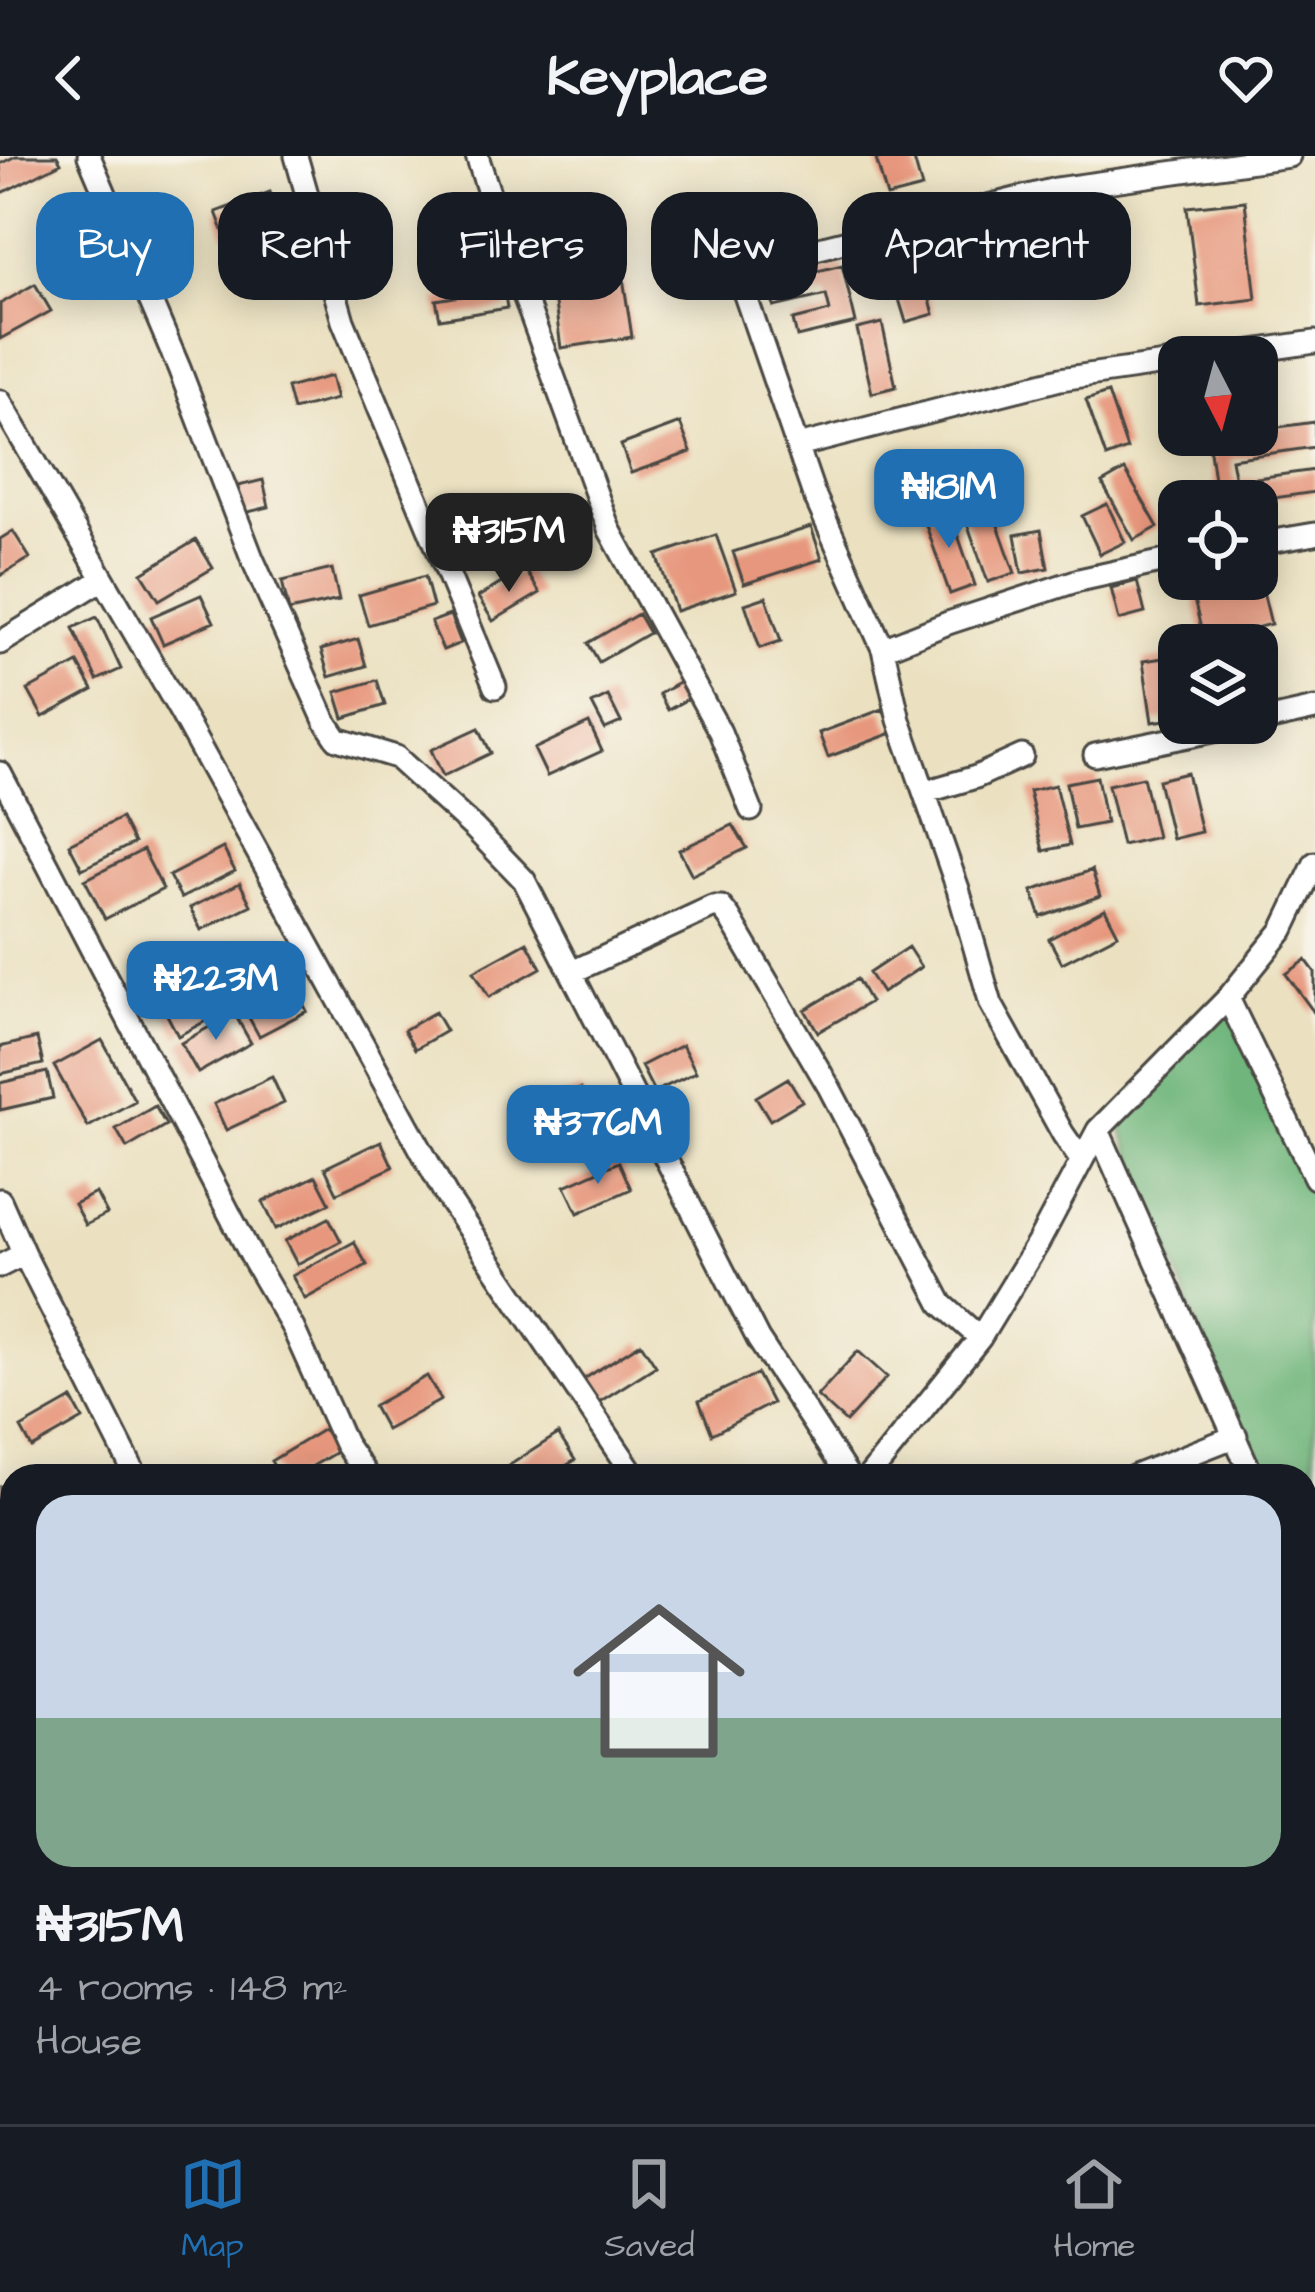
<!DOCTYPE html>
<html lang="en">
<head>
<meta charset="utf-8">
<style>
	:root { --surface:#171b24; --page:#242831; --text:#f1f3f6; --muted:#9ea1a6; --line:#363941; --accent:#1f6fb2 }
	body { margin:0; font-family:"Architects Daughter",sans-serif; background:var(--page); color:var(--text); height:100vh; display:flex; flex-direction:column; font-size:45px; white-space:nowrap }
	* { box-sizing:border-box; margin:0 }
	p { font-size:39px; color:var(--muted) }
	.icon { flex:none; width:66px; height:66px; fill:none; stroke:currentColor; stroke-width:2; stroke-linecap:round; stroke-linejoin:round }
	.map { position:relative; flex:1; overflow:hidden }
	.side { position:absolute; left:0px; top:1308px; width:1317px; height:660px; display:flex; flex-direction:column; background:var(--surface); border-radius:36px 36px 0 0; box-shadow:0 6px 30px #0003 }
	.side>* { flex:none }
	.guide { position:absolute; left:36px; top:36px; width:1245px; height:108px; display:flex; gap:24px }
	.needle { width:78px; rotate:174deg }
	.controls { position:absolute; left:1158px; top:180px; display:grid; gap:24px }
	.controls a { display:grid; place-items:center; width:120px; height:120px; border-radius:24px; background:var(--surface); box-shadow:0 6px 30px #0003; font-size:60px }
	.price { position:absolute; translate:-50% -102px; padding:0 27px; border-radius:24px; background:var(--accent); color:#fff; font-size:39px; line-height:78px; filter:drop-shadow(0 3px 6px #0008) }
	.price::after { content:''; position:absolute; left:50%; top:72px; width:36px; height:27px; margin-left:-18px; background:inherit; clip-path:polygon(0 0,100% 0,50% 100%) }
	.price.active { background:#222; color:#fff }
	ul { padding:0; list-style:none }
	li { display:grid; align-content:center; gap:24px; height:636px; padding:0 36px }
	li+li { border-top:3px solid var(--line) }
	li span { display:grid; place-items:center; height:372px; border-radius:36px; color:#555 }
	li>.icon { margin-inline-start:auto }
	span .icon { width:216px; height:216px; fill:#fffc; stroke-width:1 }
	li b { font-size:51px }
	.chip { padding:0 42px; border-radius:36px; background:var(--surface); box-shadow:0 6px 30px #0003; font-size:42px; line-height:108px }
	.chip.active { background:var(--accent); color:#fff }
	header { display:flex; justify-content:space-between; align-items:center; height:156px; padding:0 36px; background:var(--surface); font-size:54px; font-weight:800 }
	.tab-bar { display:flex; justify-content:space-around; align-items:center; height:168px; border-top:3px solid var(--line); background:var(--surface); font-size:33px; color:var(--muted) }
	.tab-bar a { display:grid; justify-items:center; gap:6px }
	.tab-bar .active { color:var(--accent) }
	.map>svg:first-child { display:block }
</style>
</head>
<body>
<header><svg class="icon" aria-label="back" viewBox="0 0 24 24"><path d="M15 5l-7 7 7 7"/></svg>Keyplace<svg class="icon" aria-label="heart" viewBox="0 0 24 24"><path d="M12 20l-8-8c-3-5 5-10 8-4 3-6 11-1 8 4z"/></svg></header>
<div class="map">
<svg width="1315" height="1968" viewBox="0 0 1315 1968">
	<rect width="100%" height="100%" fill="#f7f3e8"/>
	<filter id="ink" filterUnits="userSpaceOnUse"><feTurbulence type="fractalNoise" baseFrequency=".00833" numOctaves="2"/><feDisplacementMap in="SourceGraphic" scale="24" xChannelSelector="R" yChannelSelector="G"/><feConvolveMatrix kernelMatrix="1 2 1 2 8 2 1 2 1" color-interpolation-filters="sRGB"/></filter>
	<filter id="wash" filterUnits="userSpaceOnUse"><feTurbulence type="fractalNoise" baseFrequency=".004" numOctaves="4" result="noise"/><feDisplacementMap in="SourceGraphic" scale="48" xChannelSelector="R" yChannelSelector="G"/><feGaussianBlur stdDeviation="2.7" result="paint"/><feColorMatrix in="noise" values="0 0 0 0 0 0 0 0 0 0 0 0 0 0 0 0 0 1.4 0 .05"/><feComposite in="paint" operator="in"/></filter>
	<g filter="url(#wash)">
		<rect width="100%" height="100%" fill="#ebe1c1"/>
		<!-- forest -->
		<path fill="#6fb67c" stroke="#4d7054" stroke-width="3" d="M1237,829L1315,1044V1403L1305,1409V1320H1255L1119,967Z"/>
		<g id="blocks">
			<!-- building -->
			<path fill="#e7977d" d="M16,0H57L61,7L2,37L0,8Z
				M888,0H913L922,32L887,41L876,3Z
				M270,36L279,61L225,80L216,56Z
				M1245,45L1256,143L1199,150L1187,51Z
				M616,72L622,102L546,117L540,86Z
				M915,92L934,158L906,166L886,101Z
				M842,109L856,167L797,181L793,164L830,155L826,139L774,151L768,127Z
				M622,115L632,181L561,192L552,125Z
				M35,128L51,155L0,183V148Z
				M504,133L507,152L440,163L436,144Z
				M882,167L896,231L872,237L857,173Z
				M331,220L337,243L293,254L287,232Z
				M1108,237L1127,293L1106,301L1086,244Z
				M1315,266V291L1231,303L1235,325L1315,314V336L1253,345H1217L1208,281L1257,279V274Z
				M680,267L691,296L631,317L621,289Z
				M1125,314L1158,371L1134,384L1102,327Z
				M263,324L269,351L240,358L234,331Z
				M989,344L1015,417L988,426L962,353Z
				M1107,348L1125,386L1100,398L1082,360Z
				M949,353L975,429L950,438L923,361Z
				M811,371L822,403L744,428L733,396Z
				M1041,374L1048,412L1022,417L1015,379Z
				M13,375L30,402L0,420V383Z
				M716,379L736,435L676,455L657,399Z
				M196,384L213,412L159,444L142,417Z
				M332,413L339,444L289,455L282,425Z
				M525,413L540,437L493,465L478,441Z
				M425,420L433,450L368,469L359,439Z
				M1189,423H1260L1271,468L1204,485Z
				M1137,425L1145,457L1119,464L1111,432Z
				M201,439L214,466L163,488L151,461Z
				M766,441L781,485L760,492L745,448Z
				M638,458L649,477L599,506L588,487Z
				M450,459L461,487L443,494L431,466Z
				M97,461L121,513L97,524L73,472Z
				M358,483L366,510L329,521L321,494Z
				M1170,501L1179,562L1152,566L1143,505Z
				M78,507L93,534L43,561L28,534Z
				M377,524L385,549L344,562L336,536Z
				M682,525L691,541L668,554L659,538Z
				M608,540L621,566L605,573L592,548Z
				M883,553L892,577L828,601L819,577Z
				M589,567L602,595L547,620L534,593Z
				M479,572L491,597L443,620L431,594Z
				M1187,617L1201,676L1172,683L1158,624Z
				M1097,621L1106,667L1075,673L1066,627Z
				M1143,621L1157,681L1122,689L1108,629Z
				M1055,629L1070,689L1043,695L1029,635Z
				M121,662L134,687L82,713L69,688Z
				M733,669L747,692L692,719L679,694Z
				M223,692L235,715L181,742L169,720Z
				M143,694L163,733L105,763L85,724Z
				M1092,714L1100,740L1041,761L1032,735Z
				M240,727L251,749L201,774L190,752Z
				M1105,753L1118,778L1062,807L1049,783Z
				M527,786L541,812L489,841L474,815Z
				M908,791L921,811L882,837L869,817Z
				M1306,804L1315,816V858L1286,818Z
				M857,823L870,846L818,876L805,854Z
				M211,827L226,854L178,880L164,853Z
				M295,832L307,855L259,880L247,858Z
				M435,856L446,875L415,893L404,874Z
				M234,857L251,887L198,917L181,887Z
				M37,882L43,908L0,918V891Z
				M102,884L135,945L88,971L54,910Z
				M682,889L696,916L654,936L641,910Z
				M47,916L53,942L0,954V927Z
				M272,921L284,947L226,974L214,948Z
				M788,922L802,945L770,964L756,941Z
				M580,933L593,960L537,986L524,960Z
				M155,950L166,969L127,992L116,973Z
				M381,985L393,1011L337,1037L325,1012Z
				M619,1006L631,1033L578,1057L565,1030Z
				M316,1020L330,1047L276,1073L263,1046Z
				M96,1037L107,1058L85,1069L74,1048Z
				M329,1062L341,1085L297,1108L285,1085Z
				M354,1086L367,1109L305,1143L292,1120Z
				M641,1187L656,1210L599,1246L584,1223Z
				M858,1195L887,1221L846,1266L817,1240Z
				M757,1218L772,1247L712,1278L699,1245Z
				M427,1220L441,1244L386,1274L373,1250Z
				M72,1243L83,1263L32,1292L21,1272Z
				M324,1273L338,1295L296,1320H280L271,1305Z
				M558,1278L575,1304L550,1320H507L502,1314Z
				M12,1323V1357L0,1365V1331Z
				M12,1874V1908L0,1918V1884Z
				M451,1956H493L496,1959L487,1968H464Z
				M1250,1956H1293L1280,1968H1262Z"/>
		</g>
	</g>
	<g filter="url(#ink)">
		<use href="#blocks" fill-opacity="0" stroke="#484642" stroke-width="3"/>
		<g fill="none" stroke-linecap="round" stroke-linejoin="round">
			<defs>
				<path id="minor" d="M89,0L179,212L252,402L325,565L337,583L396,601L474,672L524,724L758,1183L848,1320
					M296,0L343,165L495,531
					M477,0L511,104L609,373L720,576L751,654
					M1211,201L1315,186
					M0,245L180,555L447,1041L635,1320
					M798,290L1060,223L1179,206
					M1257,388L1315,378
					M0,487L103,423
					M883,493L948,467L1079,424L1179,402
					M1257,566L1315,553
					M1095,599L1253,567
					M0,617L254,1105L293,1172L345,1288L367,1320
					M925,636L976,621L1022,600
					M572,816L712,751H721L729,761L829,931L942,1148L980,1182
					M1228,842L1315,1022
					M1098,974L1252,1320
					M1081,1004L1063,978L991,848L958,733L899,564L883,493L813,336L743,133L744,116L767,105L1056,33L1289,0
					M0,1044L24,1098L136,1320
					M0,1110L24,1098
					M869,1320L980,1182L1038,1087L1098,974L1228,842L1283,774L1315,707
					M1135,1320L1236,1280
					M0,1440L12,1463
					M1305,1456L1315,1481
					M0,1797L12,1813
					M1305,1911L1315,1921
					M127,1956L137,1968
					M335,1956L343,1968
					M838,1956L850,1968
					M1108,1956L1118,1968
					M393,1968L404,1956"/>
			</defs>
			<!-- minor casing -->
			<use href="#minor" stroke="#484642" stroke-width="27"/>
			<!-- minor -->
			<use href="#minor" stroke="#fff" stroke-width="21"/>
		</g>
	</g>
</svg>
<div class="controls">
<a><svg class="needle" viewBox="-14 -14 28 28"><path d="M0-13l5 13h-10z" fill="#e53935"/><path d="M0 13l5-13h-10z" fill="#9ea1a6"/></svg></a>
<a><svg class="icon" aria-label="locate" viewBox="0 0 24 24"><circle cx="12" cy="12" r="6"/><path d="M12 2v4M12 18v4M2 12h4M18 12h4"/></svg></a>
<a><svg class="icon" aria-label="layers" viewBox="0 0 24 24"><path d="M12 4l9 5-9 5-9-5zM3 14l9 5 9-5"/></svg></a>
</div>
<b class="price" style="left:949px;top:395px">₦181M</b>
<b class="price active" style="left:509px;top:439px">₦315M</b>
<b class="price" style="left:216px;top:887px">₦223M</b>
<b class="price" style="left:598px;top:1031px">₦376M</b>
<div class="guide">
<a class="chip active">Buy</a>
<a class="chip">Rent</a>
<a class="chip">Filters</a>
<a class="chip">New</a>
<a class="chip">Apartment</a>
</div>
<section class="side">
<ul>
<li><span style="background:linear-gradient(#c9d6e8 60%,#7fa58c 0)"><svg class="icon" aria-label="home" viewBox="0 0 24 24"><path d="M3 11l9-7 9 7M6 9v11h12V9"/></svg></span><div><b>₦315M</b><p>4 rooms · 148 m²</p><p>House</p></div></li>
</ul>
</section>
</div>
<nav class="tab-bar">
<a class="active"><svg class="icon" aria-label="map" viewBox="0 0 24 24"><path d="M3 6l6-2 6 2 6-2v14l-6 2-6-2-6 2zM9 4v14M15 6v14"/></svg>Map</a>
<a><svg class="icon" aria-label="saved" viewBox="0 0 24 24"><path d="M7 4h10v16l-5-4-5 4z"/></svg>Saved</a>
<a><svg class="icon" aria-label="home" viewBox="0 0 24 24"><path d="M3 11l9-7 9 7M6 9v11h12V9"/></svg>Home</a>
</nav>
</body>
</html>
